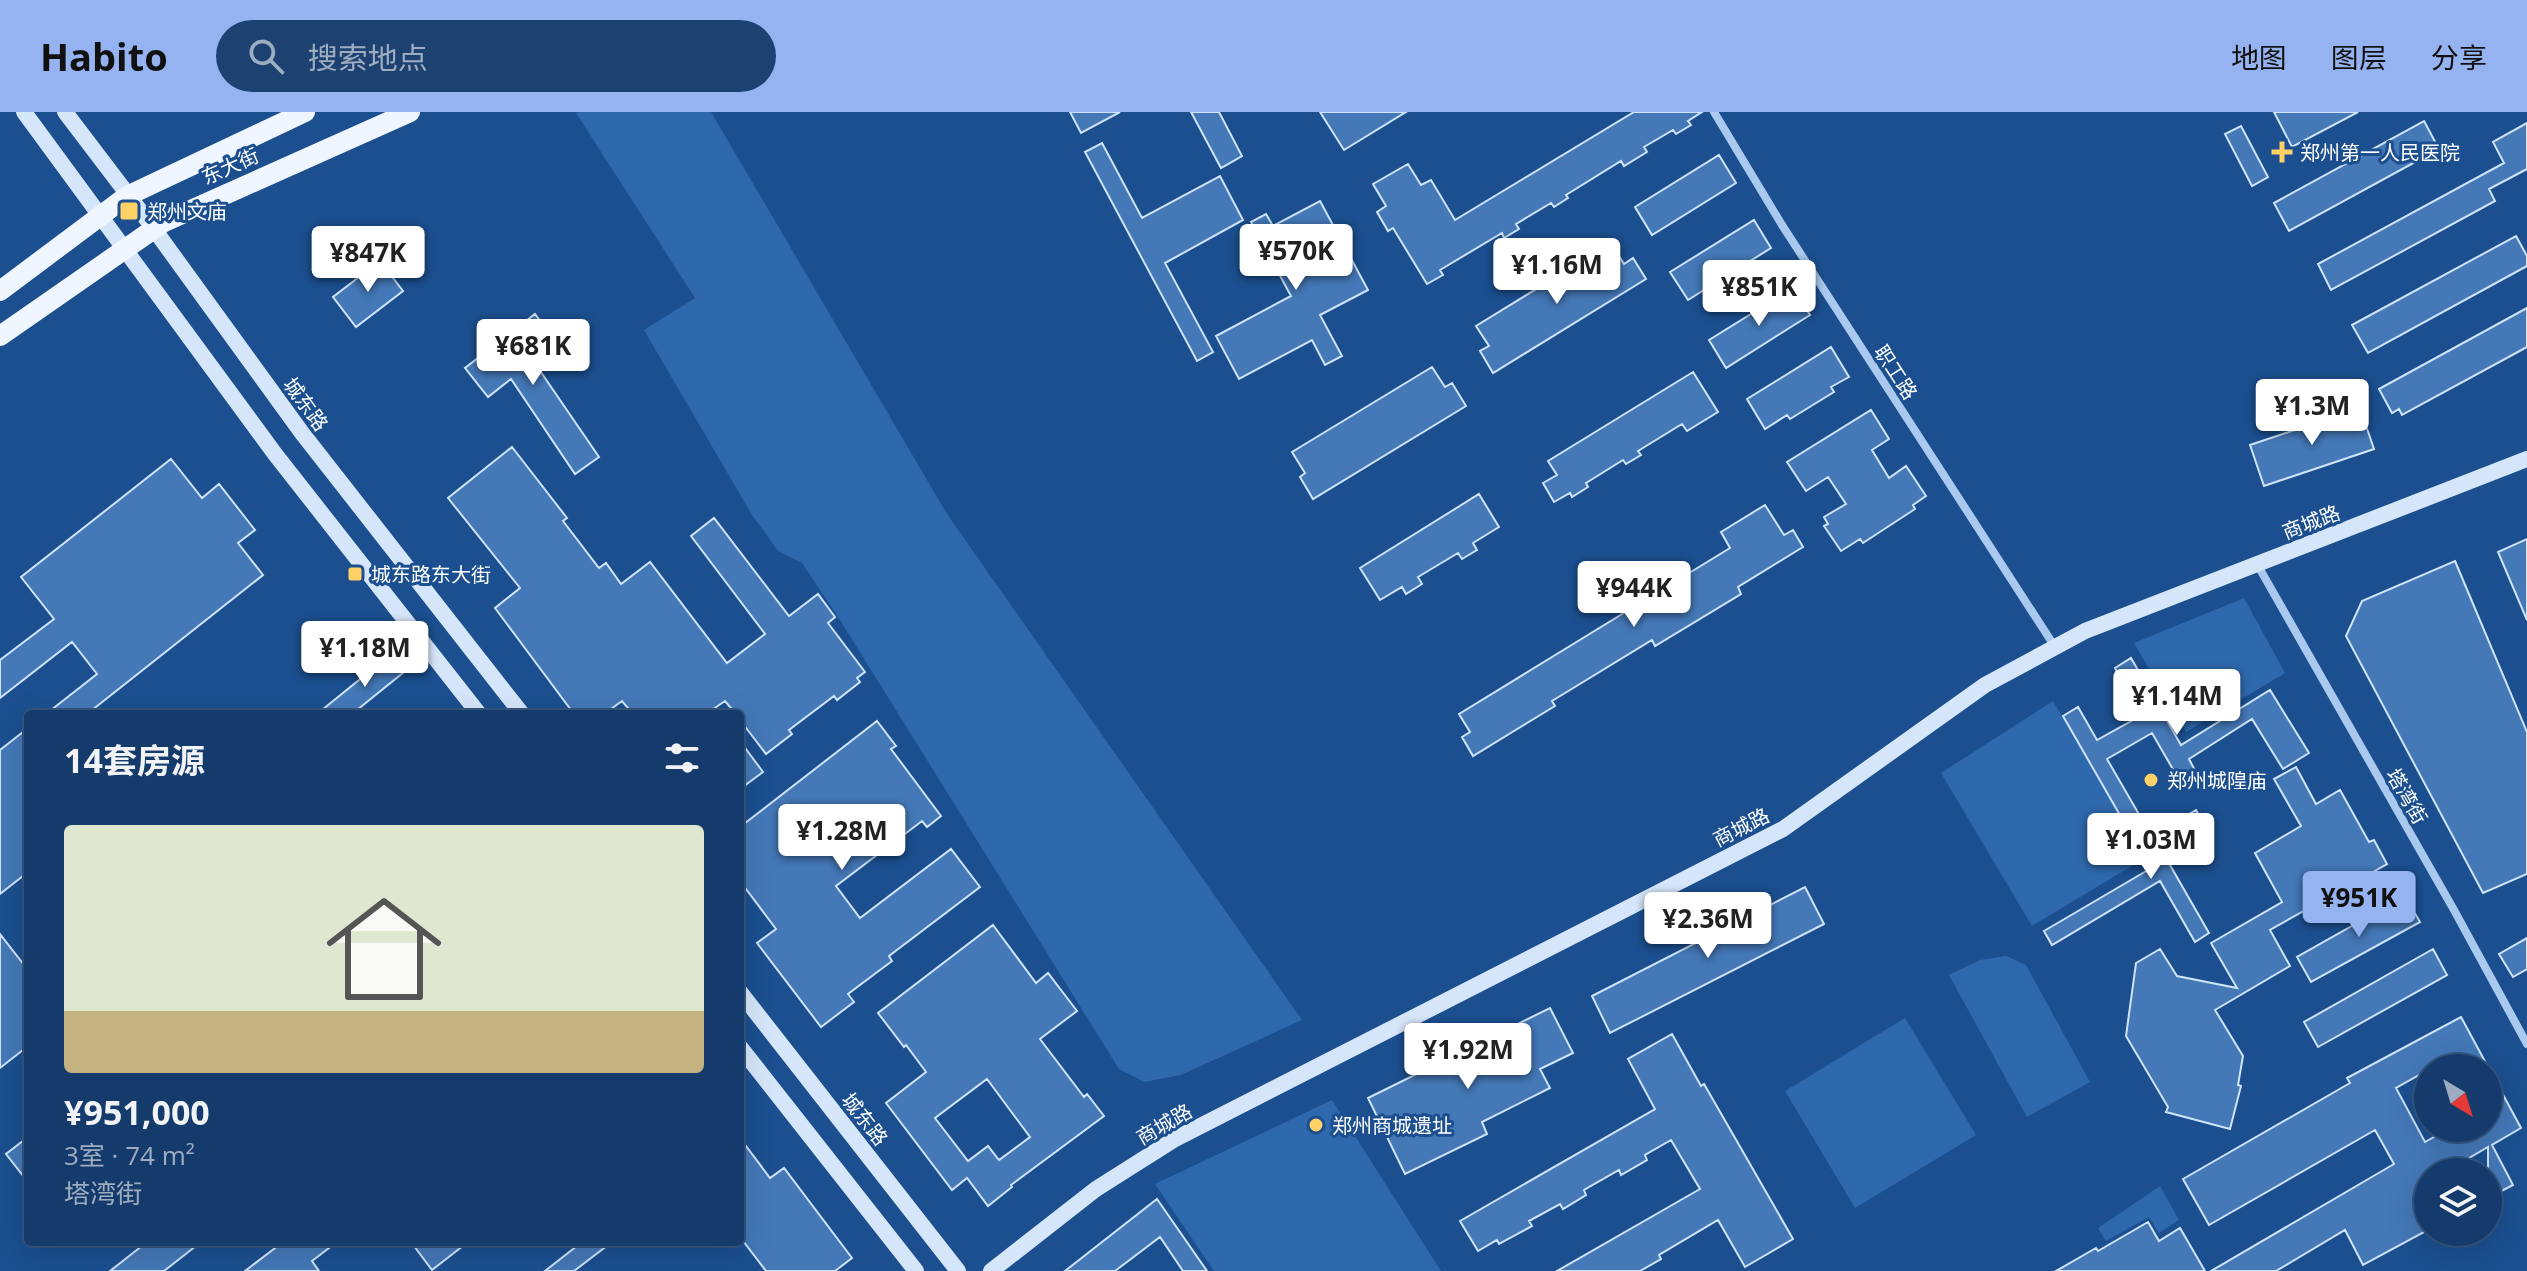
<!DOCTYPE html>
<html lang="zh">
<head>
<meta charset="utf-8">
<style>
	:root { --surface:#143b6b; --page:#1d4271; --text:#f1f3f6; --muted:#9dadc1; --line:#33557e; --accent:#95b2f1 }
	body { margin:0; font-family:"Open Sans","Noto Sans SC",sans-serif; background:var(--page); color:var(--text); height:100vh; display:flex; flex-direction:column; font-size:30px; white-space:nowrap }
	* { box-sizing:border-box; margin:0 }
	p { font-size:26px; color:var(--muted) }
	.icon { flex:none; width:44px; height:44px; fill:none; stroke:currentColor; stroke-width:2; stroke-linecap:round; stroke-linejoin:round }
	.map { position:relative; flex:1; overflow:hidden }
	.sheet { position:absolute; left:24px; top:598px; width:720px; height:536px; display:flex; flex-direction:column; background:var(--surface); border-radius:8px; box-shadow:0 8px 32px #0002,0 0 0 2px var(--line) }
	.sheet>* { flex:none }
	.needle { width:52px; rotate:142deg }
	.fabs { position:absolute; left:2414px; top:942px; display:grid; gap:16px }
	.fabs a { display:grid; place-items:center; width:88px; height:88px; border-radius:50%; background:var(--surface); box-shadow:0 8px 32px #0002,0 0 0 2px var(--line); font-size:40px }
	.price { position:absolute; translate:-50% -68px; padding:0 18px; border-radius:8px; background:#fff; color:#222; font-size:26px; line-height:52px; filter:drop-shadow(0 2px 4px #0008) }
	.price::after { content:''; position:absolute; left:50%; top:48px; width:24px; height:18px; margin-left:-12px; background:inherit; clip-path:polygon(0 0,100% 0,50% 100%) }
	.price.current { background:var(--accent); color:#111 }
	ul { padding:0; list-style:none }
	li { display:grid; align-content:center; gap:16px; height:424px; padding:0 40px }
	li+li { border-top:2px solid var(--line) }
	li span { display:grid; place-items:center; height:248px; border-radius:8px; color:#555 }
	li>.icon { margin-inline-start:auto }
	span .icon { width:144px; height:144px; fill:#fffc; stroke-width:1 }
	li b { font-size:34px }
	h2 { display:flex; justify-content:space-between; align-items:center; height:96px; padding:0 40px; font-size:34px }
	header { display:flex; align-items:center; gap:48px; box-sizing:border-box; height:112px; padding:0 40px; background:var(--accent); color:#111 }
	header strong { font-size:38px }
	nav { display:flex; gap:44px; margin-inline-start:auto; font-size:28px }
	.search { width:560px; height:72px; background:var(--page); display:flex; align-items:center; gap:20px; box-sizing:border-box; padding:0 28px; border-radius:44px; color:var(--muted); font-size:30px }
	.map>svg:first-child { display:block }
</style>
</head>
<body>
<header>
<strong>Habito</strong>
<div class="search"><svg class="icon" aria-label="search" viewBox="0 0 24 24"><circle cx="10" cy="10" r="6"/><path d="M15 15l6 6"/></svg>搜索地点</div>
<nav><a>地图</a><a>图层</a><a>分享</a></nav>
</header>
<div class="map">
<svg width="2527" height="1159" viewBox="0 0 2527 1159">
	<rect width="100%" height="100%" fill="#1b4f8f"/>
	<!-- green -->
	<path fill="#2e69ad" d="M579,0H711L947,402L1302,908L1181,963L1144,970L1119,957L840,508L802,451L778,439L752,403L644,218L695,186L576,1Z
		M2244,486L2285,561L2186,620L2134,531Z
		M2053,589L2145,746L2032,814L1941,661Z
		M2006,844L2026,853L2090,970L2027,1005L1949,863L1980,848Z
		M1905,906L1976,1023L1855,1096L1785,979Z
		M1332,988L1441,1159H1214L1155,1072Z
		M2160,1074L2179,1108L2159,1121L2149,1105L2106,1129L2098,1116Z"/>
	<!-- building -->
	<path fill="#4478b7" stroke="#cfe3fa" stroke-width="2" fill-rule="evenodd" d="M1070,0H1120L1081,21Z
		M1191,0H1219L1242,44L1221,56Z
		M1320,0H1406L1344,38Z
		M1634,0H1702L1688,9L1691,13L1676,22L1673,18L1644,35L1647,40L1624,54L1621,49L1566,83L1568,86L1554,95L1551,91L1516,112L1519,117L1504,126L1502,121L1440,158L1443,163L1427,172L1393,116L1388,119L1377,100L1386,94L1373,72L1408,52L1421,73L1431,68L1455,108Z
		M2274,0H2358L2292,35Z
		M2424,9L2439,37L2289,119L2274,91Z
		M2527,11V57L2489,77L2495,89L2331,178L2318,152L2504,51L2493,30Z
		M2241,14L2268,65L2252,74L2225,22Z
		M1102,31L1142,106L1220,64L1243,108L1165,151L1213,240L1197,249L1085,40Z
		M1719,43L1736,71L1652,123L1635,95Z
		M1320,89L1368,178L1320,203L1342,244L1325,253L1312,228L1239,267L1216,224L1291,184L1251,110L1266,102L1273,114Z
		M1754,108L1771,136L1688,188L1670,160Z
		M2516,124L2527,144V154L2368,241L2352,213Z
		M1611,131L1624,152L1633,146L1646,167L1493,261L1480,239L1489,234L1476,214Z
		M380,149L403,179L356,215L333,185Z
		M1793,176L1810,203L1726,256L1709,228Z
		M2527,196V235L2402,303L2399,297L2392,301L2379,277Z
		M535,202L557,231L534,250L599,345L575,362L511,267L488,285L465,256Z
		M1831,235L1849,265L1831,275L1834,280L1790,307L1787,303L1765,317L1747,287Z
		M1432,255L1445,275L1452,271L1466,294L1313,387L1300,365L1305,361L1292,340Z
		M1693,260L1718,300L1687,319L1682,312L1638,339L1641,343L1626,352L1623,348L1586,371L1588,375L1572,385L1570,381L1554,390L1543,371L1557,363L1548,349Z
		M2360,296L2374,337L2264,374L2250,333Z
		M1871,298L1889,327L1872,338L1889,366L1906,354L1926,384L1913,393L1915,397L1863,431L1860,427L1841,439L1824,414L1828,412L1824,405L1846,392L1828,365L1806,379L1787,350Z
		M512,335L567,406L563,409L599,456L606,451L621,472L650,450L727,551L765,522L691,424L714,406L789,504L818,482L835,505L828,511L865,560L857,566L860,570L837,588L834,584L789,618L792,622L766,642L740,608V602H736L725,589L706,602H633L622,589L604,602H574L495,496L520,476L448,386Z
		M171,347L202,386L219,372L255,418L238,431L263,463L87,602H46L97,562L72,530L0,586V548L54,507L21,465Z
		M1479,382L1499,415L1473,431L1477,438L1462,447L1458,441L1418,465L1422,472L1406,482L1402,475L1380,488L1360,456Z
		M1765,393L1784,423L1793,418L1803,435L1738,475L1741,482L1655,534L1652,528L1552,589L1555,594L1473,644L1462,625L1470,620L1459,602L1730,436L1721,420Z
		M2527,427V508L2498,440Z
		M2455,449L2527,620V762L2483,781L2346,524L2362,489Z
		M390,543L404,560L352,602H317Z
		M2131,546L2181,633L2270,578L2309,641L2283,657L2252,607L2189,647L2198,664L2182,673L2152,621L2107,647L2140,704L2125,712L2063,604L2078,595L2097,628L2142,603L2115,556Z
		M877,609L896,634L891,637L941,704L927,715L922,709L836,774L860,806L951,737L980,775L889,844L892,849L848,882L854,890L821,915L757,831L776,817L740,769V715Z
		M28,616V760L0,782V638Z
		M740,629L763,660L740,677Z
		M2296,655L2316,692L2340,678L2369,730L2374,728L2387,752L2270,818L2290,854L2215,898L2243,944L2238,973L2241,974L2230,1017L2166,1000L2168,995L2126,924L2136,851L2160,837L2177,864L2237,876L2211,831L2282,790L2255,741L2301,714L2274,667Z
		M2196,698L2213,728L2170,753L2209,821L2195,830L2160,769L2052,833L2044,819L2165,748L2151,724Z
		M1805,775L1824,812L1610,921L1592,884Z
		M2405,784L2420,810L2311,870L2297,845Z
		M993,813L1036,871L1048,861L1077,899L1040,927L1084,985L1087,982L1104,1004L1011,1073L1012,1075L988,1094L967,1066L952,1078L886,991L926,960L906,933L904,935L878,901ZM987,967L1030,1025L999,1048L988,1034L968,1049L935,1006Z
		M0,822L28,858V934L0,956Z
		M2527,826V857L2513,865L2499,842Z
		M2433,837L2447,863L2318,935L2304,910Z
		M1550,896L1573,941L1540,957L1550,976L1482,1010L1487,1022L1405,1062L1368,986Z
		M2461,905L2521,1016L2492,1033L2513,1073L2488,1086V1035L2445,1060H2428V1118L2363,1153L2345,1118L2276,1159H2211L2394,1052L2375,1018L2209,1113L2183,1067L2350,971L2347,966ZM2428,956H2488V1016H2450L2425,1030L2396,976L2428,958Z
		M1672,922L1701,974L1704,972L1793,1127L1745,1155L1718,1108L1659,1143L1661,1147L1640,1159H1557L1700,1077L1671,1028L1645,1043L1647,1048L1621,1063L1619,1058L1584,1078L1586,1083L1563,1097L1560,1092L1529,1109L1532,1114L1499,1132L1497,1128L1478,1139L1460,1109L1655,997L1628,947Z
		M28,1025V1070L6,1042Z
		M740,1026L770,1066L784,1056L852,1146L835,1159H766L740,1125Z
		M1157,1087L1207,1159H1183L1160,1125L1115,1159H1065Z
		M2148,1110L2159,1129L2180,1116L2205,1159H2056L2096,1136L2098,1139Z
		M147,1130H201L164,1159H110Z
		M283,1130H337L312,1149L319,1159H245Z
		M411,1130H468L432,1158Z
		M582,1130H612L574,1159H545Z"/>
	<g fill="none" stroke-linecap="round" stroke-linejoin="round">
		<!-- street -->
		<path stroke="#a9c9ee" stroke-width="8" d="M1714,0L1782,113L2055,535
			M2257,452L2454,798L2527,932"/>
		<!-- secondary -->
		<path stroke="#d6e6fa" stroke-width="16" d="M24,0L275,342L479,602
			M65,0L154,117L302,321L522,602
			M740,880L958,1159
			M740,935L916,1159
			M991,1159L1096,1077L1175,1027L1783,717L1985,573L2085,519L2527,347"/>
		<!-- primary -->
		<path stroke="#f0f6ff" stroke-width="20" d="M0,179L127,84L305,0
			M0,224L164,110L410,0"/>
	</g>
	<!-- markers -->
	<g fill="#ffd166" stroke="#1b4f8f" stroke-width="3">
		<path d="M2278 28h8v8h8v8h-8v8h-8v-8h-8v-8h8z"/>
		<rect x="119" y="89" width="20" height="20" rx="4"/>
		<rect x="347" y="454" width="16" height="16" rx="4"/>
		<circle cx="2151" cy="668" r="8"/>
		<circle cx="1316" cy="1013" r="8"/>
	</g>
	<g text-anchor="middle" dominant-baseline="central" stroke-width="6" stroke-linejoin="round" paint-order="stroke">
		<!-- poi labels -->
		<g font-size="20" fill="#fff" stroke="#1b4f8f" text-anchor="start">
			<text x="2300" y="40">郑州第一人民医院</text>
			<text x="147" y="99">郑州文庙</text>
			<text x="371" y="462">城东路东大街</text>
			<text x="2167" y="668">郑州城隍庙</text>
			<text x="1332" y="1013">郑州商城遗址</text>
		</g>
		<!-- street labels -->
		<g font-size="20" fill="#fff" stroke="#1b4f8f">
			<text transform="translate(230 54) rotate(-24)">东大街</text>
			<text transform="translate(1896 260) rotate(57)">职工路</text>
			<text transform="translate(306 292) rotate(54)">城东路</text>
			<text transform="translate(2311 410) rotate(-21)">商城路</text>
			<text transform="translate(2407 684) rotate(60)">塔湾街</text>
			<text transform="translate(1741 715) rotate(-27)">商城路</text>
			<text transform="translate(865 1007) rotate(52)">城东路</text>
			<text transform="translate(1164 1012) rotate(-30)">商城路</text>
		</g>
	</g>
</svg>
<div class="fabs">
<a><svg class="needle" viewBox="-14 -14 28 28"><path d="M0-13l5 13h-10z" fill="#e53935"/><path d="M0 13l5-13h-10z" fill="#9dadc1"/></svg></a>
<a><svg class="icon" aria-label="layers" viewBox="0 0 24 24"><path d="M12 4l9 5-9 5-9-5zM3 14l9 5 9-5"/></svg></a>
</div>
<b class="price" style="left:1296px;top:180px">¥570K</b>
<b class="price" style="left:368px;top:182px">¥847K</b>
<b class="price" style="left:1557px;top:194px">¥1.16M</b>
<b class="price" style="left:1759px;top:216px">¥851K</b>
<b class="price" style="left:533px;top:275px">¥681K</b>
<b class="price" style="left:2312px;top:335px">¥1.3M</b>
<b class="price" style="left:1634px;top:517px">¥944K</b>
<b class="price" style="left:365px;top:577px">¥1.18M</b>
<b class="price" style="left:2177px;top:625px">¥1.14M</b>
<b class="price" style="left:842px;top:760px">¥1.28M</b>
<b class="price" style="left:2151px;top:769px">¥1.03M</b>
<b class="price current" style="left:2359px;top:827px">¥951K</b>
<b class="price" style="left:1708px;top:848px">¥2.36M</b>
<b class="price" style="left:1468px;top:979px">¥1.92M</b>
<section class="sheet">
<h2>14套房源<svg class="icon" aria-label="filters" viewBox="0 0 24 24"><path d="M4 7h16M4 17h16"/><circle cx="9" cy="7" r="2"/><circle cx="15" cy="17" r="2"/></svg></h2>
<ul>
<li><span style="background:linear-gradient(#dfe7d0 75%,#c2b280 0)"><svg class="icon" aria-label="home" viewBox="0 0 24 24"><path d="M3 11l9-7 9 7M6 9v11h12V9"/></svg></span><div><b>¥951,000</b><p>3室 · 74 m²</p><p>塔湾街</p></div></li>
</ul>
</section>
</div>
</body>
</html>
